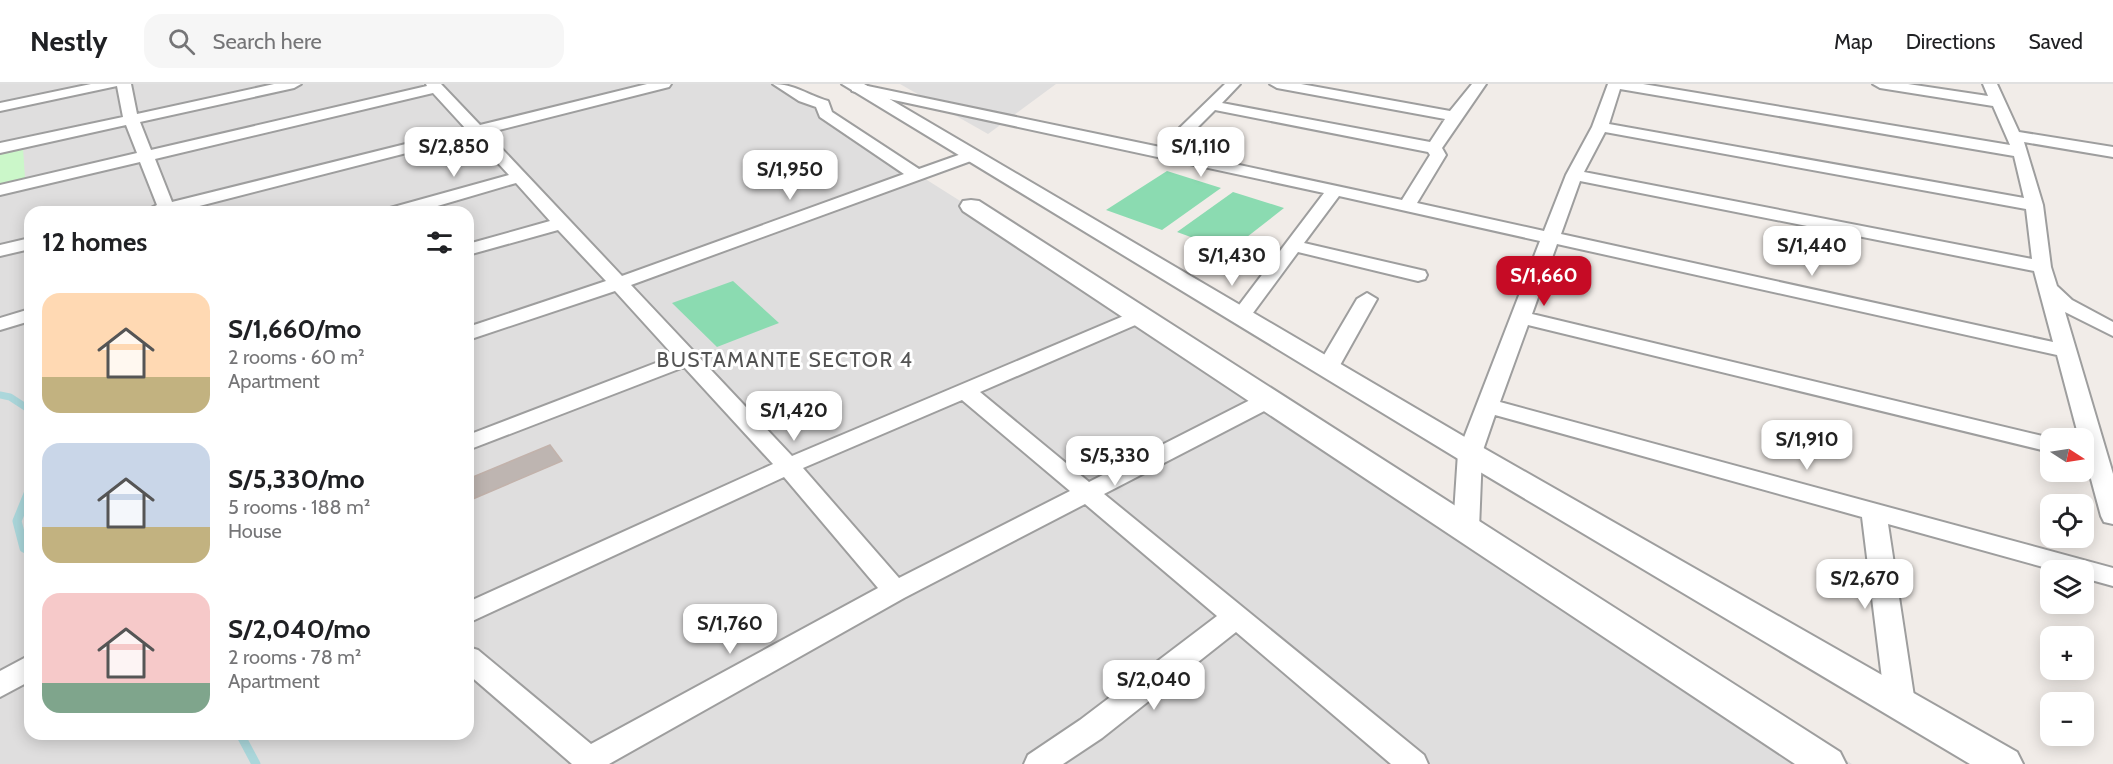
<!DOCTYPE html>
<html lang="en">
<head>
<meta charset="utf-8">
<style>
	:root { --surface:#fff; --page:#f6f6f6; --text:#202124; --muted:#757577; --line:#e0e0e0; --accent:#c60b25 }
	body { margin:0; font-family:Cabin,sans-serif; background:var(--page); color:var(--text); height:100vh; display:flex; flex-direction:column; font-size:22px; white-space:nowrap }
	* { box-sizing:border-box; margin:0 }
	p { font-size:20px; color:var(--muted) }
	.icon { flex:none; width:33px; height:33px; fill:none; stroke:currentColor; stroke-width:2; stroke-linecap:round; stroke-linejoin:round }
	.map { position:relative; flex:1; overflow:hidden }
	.drawer { position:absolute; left:24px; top:122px; width:450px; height:534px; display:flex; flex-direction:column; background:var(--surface); border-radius:18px; box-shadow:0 3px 15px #0003 }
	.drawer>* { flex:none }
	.needle { width:39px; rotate:102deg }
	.buttons { position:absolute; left:2040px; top:344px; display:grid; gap:12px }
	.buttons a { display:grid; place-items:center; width:54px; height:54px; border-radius:12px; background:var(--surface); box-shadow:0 3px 15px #0003; font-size:30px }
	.price { position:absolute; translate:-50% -51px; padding:0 14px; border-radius:12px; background:#fff; color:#222; font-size:20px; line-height:39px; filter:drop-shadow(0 2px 3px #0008) }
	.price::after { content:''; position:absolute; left:50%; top:36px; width:18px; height:14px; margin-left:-9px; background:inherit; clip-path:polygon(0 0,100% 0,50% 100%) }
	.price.active { background:var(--accent); color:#fff }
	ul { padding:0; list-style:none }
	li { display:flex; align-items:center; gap:18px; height:150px; padding:0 18px }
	li span { display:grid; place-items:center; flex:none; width:168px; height:120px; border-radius:18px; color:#555 }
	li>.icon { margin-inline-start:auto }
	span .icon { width:72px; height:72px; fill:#fffc; stroke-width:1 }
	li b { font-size:26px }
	h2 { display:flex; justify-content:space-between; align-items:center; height:72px; padding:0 18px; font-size:26px }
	header { display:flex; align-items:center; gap:36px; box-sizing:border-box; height:84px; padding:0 30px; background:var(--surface); border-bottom:2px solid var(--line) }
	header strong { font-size:28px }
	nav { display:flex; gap:33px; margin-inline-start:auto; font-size:21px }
	.search { width:420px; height:54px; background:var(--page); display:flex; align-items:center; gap:15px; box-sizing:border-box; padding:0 21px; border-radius:18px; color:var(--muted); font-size:22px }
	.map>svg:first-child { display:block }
</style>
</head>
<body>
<header>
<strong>Nestly</strong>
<div class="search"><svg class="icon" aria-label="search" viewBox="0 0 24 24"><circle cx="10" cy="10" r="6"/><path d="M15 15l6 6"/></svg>Search here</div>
<nav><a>Map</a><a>Directions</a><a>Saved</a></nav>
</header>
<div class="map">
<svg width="2113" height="680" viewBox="0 0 2113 680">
	<rect width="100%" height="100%" fill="#f1ece8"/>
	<!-- residential -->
	<path fill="#dfdede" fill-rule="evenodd" d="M0,0H775L1852,680H0ZM30,128H468V650H30Z
		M900,0H1056L988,50Z"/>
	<!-- park -->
	<path fill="#cbf7c9" d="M23,64L25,94L0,100V69Z"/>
	<!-- pitch -->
	<path fill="#8bdbb1" d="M1167,87L1221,104L1162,146L1106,126Z
		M1233,108L1284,124L1229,167L1177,148Z
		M733,197L779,239L717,263L672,219Z"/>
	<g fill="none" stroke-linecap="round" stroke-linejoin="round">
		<!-- stream-far1 -->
		<path stroke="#abd7db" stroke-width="7" d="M0,311L10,313L30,326"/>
		<!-- stream -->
		<path stroke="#abd7db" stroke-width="9" d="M30,405L17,437L24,464L30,467
			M240,650L256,680"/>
	</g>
	<!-- building -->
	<path fill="#beb5b1" stroke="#c2b2ab" stroke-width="1.5" d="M550,361L562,377L468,417V395Z"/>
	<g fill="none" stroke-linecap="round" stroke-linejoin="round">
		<defs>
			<path id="minor" d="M91,0H131L137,30L274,0H301L294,4L140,38L151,66L427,2L426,0H441L480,41L647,0H671L669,3L487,49L622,192L904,90L820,33L816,23L799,17L773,0C794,0 808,11 828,17L832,28L919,85L967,68H979L981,71L979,74L631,201L792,372L1133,228H1147L1150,232L1147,236L980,308L1089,398L1260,311H1276L1279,316L1276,321L1104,410L1424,671L1428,680H1391L1236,548L1102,654L1063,680H1024L1028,671L1080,636L1217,532L1085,420L904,514L609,680H572L468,590V563L478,566L591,660L878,504L784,393L468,539V518L773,380L684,283L468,366V351L674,272L615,207L468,256V243L606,197L558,146L468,171V160L550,137L516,99L417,128H388L390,124L509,91L473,52L176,128H143L157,121L140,78L0,111V101L137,69L126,41L0,69V59L123,33L117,2L0,27V19ZM433,9L466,45L172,118L155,75ZM962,316L1070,407L899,494L803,384Z
				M858,0L1160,63L1225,0H1240L1222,19L1430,58L1445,35L1277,4L1270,0H1301L1450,27L1472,0H1486L1442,64L1446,71L1417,119L1544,147L1566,91L1592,43L1608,0H1643L2010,61L1993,22L1880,4L1873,0H1908L1988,12L1983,0H1997L2019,48L2113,63V73L2024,58L2043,121L2051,183L2057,202L2072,216L2113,238V252L2065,228L2113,390V440L2104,438L2101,432L2084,369V354H2079L2057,271L1557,160L1532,230L2051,354L2050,368L1528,241L1500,318L2113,484V502L2084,494V486H2054L1888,440L1915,619L1910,627L1900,631L1890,627L1885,619L1862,433L1495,331L1482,369L1479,445L1475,451L1466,454L1457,451L1453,445L1458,369L1540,157L1339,112L1304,159L1425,187L1427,191L1425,195L1418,197L1298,168L1247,237H1233L1230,233L1324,109L852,7V1ZM1620,5L2014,72L2024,114L1609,40ZM1215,26L1428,68L1430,71L1402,116L1174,67ZM1605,48L2026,125L2032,175L1584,88ZM1580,97L2034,187L2053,258L1561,150Z
				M30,154V165L0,172V161Z
				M1367,209L1377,215L1339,283L1335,287H1321L1317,283L1357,215Z
				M30,225V237L0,246V234Z
				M30,571V597L0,613V587Z"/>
			<path id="tertiary" d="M842,0H864L1480,362L2017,668L2023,680H1970L1460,376Z
				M971,116L979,117L1840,668L1846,680H1795L963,127L960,122L963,117Z"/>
		</defs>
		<!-- minor casing -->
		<use href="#minor" stroke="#9e9e9e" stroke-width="4"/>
		<!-- tertiary casing -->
		<use href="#tertiary" stroke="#9e9e9e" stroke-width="4"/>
		<!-- minor -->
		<use href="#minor" fill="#fff" fill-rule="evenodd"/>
		<!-- tertiary -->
		<use href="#tertiary" fill="#fff" fill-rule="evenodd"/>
	</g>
	<g text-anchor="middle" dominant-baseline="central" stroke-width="6" stroke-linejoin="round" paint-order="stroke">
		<!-- neighbourhood labels -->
		<g font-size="21" letter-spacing="1.5" fill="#545454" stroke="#fff">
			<text x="785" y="275">BUSTAMANTE SECTOR 4</text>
		</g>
	</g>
</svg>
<div class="buttons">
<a><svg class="needle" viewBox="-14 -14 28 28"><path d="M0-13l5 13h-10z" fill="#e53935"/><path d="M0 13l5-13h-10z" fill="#757577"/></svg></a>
<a><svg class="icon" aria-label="locate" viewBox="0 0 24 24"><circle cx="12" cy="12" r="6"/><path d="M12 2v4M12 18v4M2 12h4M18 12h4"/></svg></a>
<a><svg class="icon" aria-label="layers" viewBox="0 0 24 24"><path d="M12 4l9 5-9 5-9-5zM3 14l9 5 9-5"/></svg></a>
<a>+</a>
<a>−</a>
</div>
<b class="price" style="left:454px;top:94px">S/2,850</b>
<b class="price" style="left:1201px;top:94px">S/1,110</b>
<b class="price" style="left:790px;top:117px">S/1,950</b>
<b class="price" style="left:1812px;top:193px">S/1,440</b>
<b class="price" style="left:1232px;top:203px">S/1,430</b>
<b class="price active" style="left:1544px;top:223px">S/1,660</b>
<b class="price" style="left:794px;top:358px">S/1,420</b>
<b class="price" style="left:1807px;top:387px">S/1,910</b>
<b class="price" style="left:1115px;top:403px">S/5,330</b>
<b class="price" style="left:1865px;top:526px">S/2,670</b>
<b class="price" style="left:730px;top:571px">S/1,760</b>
<b class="price" style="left:1154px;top:627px">S/2,040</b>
<section class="drawer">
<h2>12 homes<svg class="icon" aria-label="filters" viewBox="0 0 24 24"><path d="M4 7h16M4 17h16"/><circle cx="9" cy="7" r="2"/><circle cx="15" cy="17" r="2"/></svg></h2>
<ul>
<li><span style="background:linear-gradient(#ffd9b3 70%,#c2b280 0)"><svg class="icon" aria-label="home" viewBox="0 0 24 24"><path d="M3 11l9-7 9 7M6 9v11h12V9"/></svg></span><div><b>S/1,660/mo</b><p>2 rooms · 60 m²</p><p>Apartment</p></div></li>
<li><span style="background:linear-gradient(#c9d6e8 70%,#c2b280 0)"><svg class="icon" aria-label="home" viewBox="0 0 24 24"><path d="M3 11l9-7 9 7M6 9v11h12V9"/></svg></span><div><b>S/5,330/mo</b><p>5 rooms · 188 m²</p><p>House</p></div></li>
<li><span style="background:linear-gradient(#f6c9c9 75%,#7fa58c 0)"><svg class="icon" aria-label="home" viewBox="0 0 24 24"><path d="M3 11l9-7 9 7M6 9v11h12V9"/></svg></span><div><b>S/2,040/mo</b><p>2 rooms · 78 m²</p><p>Apartment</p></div></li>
</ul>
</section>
</div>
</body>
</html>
